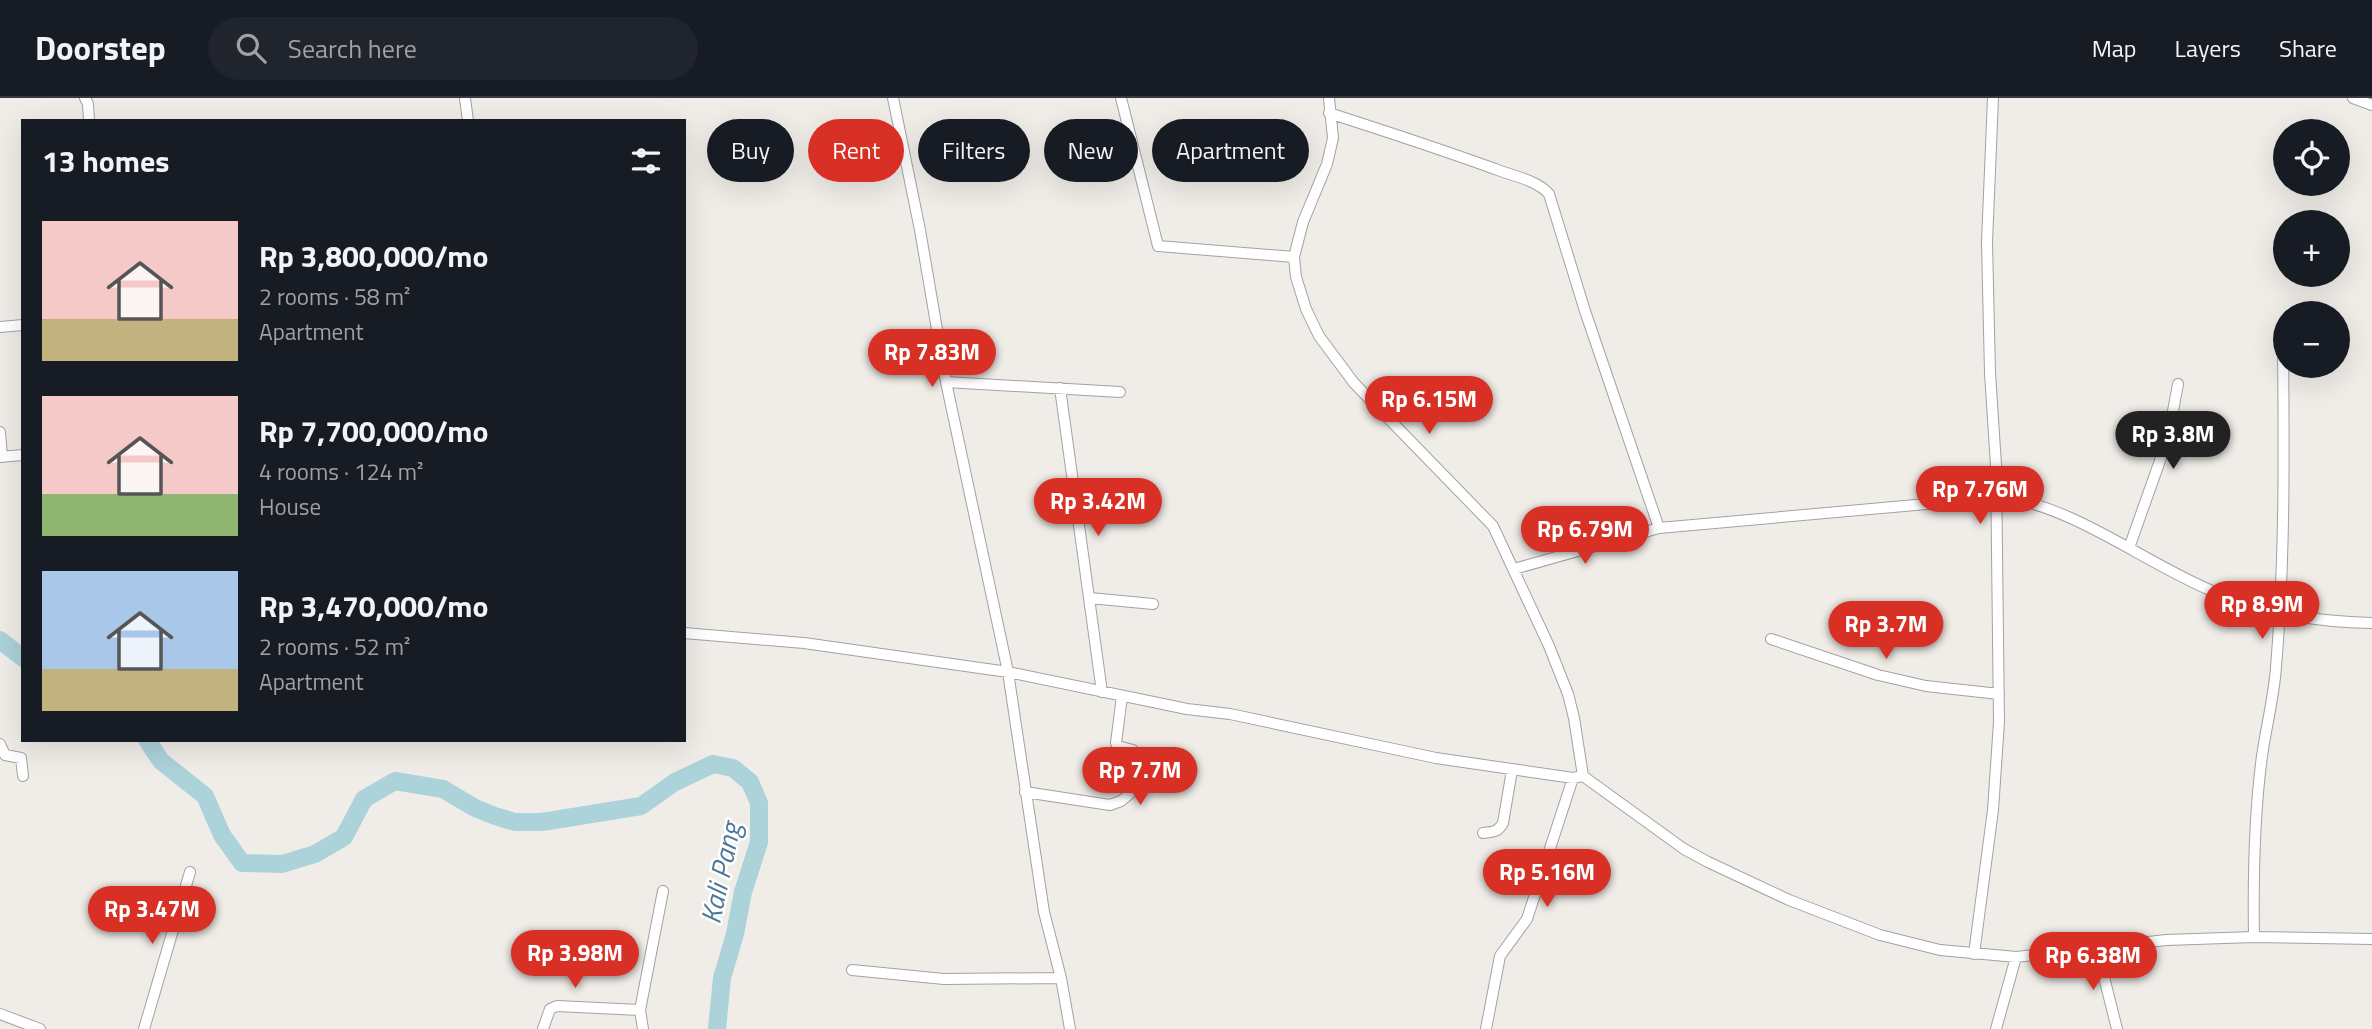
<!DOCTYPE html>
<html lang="en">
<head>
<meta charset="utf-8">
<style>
	:root { --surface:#171b24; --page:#20242c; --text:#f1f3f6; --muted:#9ea1a6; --line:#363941; --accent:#d93025 }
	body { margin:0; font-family:"Titillium Web",sans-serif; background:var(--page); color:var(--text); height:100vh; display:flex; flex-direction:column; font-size:26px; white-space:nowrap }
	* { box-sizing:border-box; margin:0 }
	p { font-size:23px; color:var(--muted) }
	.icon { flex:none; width:38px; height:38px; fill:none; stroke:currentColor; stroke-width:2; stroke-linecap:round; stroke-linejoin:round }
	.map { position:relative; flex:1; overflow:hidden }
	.drawer { position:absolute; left:21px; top:21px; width:665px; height:623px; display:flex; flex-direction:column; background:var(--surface); border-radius:0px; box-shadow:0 7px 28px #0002 }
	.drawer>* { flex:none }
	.top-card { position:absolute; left:707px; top:21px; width:665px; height:63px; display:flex; gap:14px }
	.controls { position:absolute; left:2273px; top:21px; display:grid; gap:14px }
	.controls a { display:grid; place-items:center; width:77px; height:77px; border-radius:50%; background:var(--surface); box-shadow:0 7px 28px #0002; font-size:35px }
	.price { position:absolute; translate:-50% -60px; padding:0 16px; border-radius:24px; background:var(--accent); color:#fff; font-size:23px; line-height:46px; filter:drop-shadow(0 2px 4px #0008) }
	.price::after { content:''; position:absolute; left:50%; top:42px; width:21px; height:16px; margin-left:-10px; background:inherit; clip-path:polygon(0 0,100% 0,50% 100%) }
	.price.selected { background:#222; color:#fff }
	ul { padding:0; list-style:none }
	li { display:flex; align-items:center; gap:21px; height:175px; padding:0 21px }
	li span { display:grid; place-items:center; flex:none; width:196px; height:140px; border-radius:0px; color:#555 }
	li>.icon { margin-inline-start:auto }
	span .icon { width:84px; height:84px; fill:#fffc; stroke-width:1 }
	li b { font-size:30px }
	h2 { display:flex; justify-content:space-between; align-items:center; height:84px; padding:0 21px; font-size:30px }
	.tag { padding:0 24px; border-radius:32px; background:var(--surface); box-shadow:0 7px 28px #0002; font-size:24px; line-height:63px }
	.tag.selected { background:var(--accent); color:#fff }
	header { display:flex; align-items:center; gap:42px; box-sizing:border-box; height:98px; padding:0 35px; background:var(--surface); border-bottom:2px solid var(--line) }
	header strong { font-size:33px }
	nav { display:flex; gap:38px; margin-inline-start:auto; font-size:24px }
	.search { width:490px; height:63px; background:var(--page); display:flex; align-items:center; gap:18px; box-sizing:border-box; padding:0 24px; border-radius:38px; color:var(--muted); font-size:26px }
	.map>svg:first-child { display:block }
</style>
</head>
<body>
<header>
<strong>Doorstep</strong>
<div class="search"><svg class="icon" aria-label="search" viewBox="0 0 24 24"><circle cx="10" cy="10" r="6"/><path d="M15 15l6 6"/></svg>Search here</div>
<nav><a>Map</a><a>Layers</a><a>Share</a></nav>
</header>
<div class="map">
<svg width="2372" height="931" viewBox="0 0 2372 931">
	<rect width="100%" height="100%" fill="#f0ede8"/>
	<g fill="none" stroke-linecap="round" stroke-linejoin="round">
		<!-- river -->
		<path stroke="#acd2da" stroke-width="18" d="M0,542L23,560
			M147,642L161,663L205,698L222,737L242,765L282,766L315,756L344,739L364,701L395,683L443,691L475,710L495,718L515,724H542L641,708L675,684L713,666L733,670L750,684L759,705V744L743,794L735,836L722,880L717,931"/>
		<defs>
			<path id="minor" d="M85,0L88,6L89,23
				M465,0L468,23
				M893,0L920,132L946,284L1008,574L1044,814L1061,880L1070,931
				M1121,0L1158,148L1294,159
				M1329,0L1333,40L1327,66L1303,124L1294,159L1296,179L1306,211L1319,238L1354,285L1493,428L1549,548L1568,596L1574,620L1583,678
				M2353,0L2372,7
				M1329,15C1385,33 1440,51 1495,71C1513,78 1537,82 1549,96L1585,213L1659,430
				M0,229L23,227
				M946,284L1120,294
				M1060,290L1102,594
				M0,334L2,359
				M0,359L23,357
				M2129,450L2168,340L2178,286
				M1514,471L1659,430L2005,399C2077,411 2144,464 2210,492C2264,515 2314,524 2372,525
				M1090,500L1153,506
				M684,535L804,545L1008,574L1187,611L1230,616L1436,660L1573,680L1583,678L1684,751L1708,764L1789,802L1880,837L1940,852L2016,859L2166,842L2254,839L2372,841
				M1771,541L1878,577L1926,588L1999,596
				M0,646L5,657L21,660L23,678
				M1025,694L1110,707L1121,703L1133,693L1136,656L1133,652L1117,648L1116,645L1122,598
				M1483,735C1493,734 1498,734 1503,725L1512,672
				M2254,839C2253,778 2254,718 2262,658C2266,629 2274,599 2276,569C2285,461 2284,353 2283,245
				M2097,851L2117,931
				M1974,856L1993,712L1999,624L1996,367L1990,275L1987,144L1993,0
				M852,872L944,881L1061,880
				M0,916L40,931
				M144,931L190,774
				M543,931L550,911L557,908L640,912
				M643,931L640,912L663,793
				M1486,931L1500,858L1527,821L1573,680
				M1996,931L2016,859"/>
		</defs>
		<!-- minor casing -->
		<use href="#minor" stroke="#a2a2a2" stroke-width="12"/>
		<!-- minor -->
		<use href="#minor" stroke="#fff" stroke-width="10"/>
	</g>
	<g text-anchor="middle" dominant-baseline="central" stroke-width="5" stroke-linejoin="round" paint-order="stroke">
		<!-- water labels -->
		<g font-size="28" font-style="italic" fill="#4d789a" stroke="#fff">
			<text transform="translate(720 775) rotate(-78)">Kali Pang</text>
		</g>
	</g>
</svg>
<div class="controls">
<a><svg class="icon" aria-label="locate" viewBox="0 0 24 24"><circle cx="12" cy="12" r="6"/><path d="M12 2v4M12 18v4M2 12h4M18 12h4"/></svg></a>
<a>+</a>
<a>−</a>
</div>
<b class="price" style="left:932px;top:291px">Rp 7.83M</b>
<b class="price" style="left:1429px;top:338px">Rp 6.15M</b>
<b class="price selected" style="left:2173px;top:373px">Rp 3.8M</b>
<b class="price" style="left:1980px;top:428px">Rp 7.76M</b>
<b class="price" style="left:1098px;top:440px">Rp 3.42M</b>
<b class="price" style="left:1585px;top:468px">Rp 6.79M</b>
<b class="price" style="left:2262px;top:543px">Rp 8.9M</b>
<b class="price" style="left:1886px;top:563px">Rp 3.7M</b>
<b class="price" style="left:1140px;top:709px">Rp 7.7M</b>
<b class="price" style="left:1547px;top:811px">Rp 5.16M</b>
<b class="price" style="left:152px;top:848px">Rp 3.47M</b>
<b class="price" style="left:575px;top:892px">Rp 3.98M</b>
<b class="price" style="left:2093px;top:894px">Rp 6.38M</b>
<div class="top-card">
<a class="tag">Buy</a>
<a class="tag selected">Rent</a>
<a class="tag">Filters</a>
<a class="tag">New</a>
<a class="tag">Apartment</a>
</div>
<section class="drawer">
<h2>13 homes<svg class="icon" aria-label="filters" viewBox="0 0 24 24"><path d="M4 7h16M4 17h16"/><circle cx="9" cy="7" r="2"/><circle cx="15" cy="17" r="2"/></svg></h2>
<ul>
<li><span style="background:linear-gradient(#f6c9c9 70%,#c2b280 0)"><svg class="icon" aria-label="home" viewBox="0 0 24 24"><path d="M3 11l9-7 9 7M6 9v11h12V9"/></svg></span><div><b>Rp 3,800,000/mo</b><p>2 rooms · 58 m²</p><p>Apartment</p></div></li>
<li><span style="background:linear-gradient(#f6c9c9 70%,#8fb573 0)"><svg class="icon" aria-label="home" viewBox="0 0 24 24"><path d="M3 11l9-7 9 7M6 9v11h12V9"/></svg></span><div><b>Rp 7,700,000/mo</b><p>4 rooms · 124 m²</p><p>House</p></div></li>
<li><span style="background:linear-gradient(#a9c7e8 70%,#c2b280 0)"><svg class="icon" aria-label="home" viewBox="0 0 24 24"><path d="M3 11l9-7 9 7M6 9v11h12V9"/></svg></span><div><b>Rp 3,470,000/mo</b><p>2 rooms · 52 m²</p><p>Apartment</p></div></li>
</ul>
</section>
</div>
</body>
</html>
